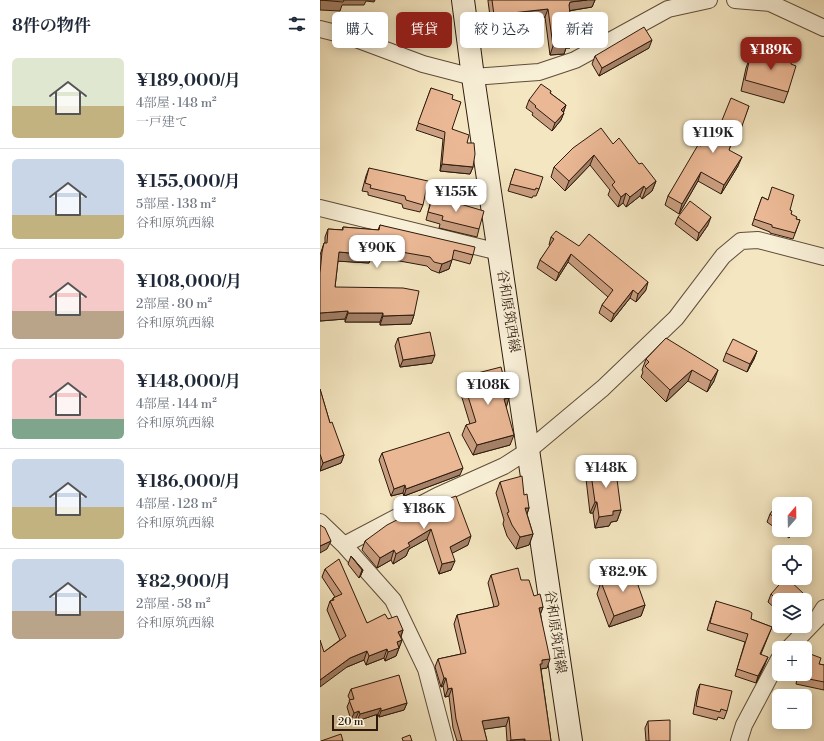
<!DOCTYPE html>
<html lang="ja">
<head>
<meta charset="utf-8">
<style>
	:root { --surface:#fff; --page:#f2f2f3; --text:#1f2937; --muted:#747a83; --line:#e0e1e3; --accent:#8f2418 }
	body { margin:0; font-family:"Libre Bodoni","Noto Serif JP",serif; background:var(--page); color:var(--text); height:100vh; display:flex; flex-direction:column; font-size:15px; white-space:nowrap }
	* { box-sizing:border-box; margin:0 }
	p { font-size:13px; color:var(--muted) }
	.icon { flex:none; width:22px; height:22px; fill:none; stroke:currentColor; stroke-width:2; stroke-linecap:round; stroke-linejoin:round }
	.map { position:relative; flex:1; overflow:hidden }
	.details { display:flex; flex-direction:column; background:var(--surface); width:320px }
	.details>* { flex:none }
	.top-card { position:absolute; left:12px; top:12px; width:380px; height:36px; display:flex; gap:8px }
	.needle { width:26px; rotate:20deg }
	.fabs { position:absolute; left:452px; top:497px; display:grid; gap:8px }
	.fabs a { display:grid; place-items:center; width:40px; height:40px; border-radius:6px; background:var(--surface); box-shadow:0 2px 10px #0003; font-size:20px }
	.scale { position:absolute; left:12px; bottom:10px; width:46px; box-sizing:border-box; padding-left:4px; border:2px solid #2d1a0c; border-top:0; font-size:11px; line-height:14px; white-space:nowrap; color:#2d1a0c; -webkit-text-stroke:3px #f8efd7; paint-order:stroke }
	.price { position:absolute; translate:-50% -34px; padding:0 9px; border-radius:8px; background:#fff; color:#222; font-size:13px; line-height:26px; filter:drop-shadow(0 1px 2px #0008) }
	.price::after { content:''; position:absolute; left:50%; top:24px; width:12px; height:9px; margin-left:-6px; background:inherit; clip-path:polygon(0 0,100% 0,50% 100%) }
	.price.current { background:var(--accent); color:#fff }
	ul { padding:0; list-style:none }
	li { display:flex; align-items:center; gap:12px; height:100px; padding:0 12px }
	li+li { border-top:1px solid var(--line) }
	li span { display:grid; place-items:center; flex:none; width:112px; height:80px; border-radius:6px; color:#555 }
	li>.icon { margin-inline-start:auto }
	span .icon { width:48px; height:48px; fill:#fffc; stroke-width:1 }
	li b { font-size:17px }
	h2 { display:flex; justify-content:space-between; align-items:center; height:48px; padding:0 12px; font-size:17px }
	.tag { padding:0 14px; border-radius:6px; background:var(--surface); box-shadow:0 2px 10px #0003; font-size:14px; line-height:36px }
	.tag.current { background:var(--accent); color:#fff }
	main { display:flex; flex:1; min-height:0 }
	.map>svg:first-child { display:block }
</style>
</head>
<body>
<main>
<section class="details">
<h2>8件の物件<svg class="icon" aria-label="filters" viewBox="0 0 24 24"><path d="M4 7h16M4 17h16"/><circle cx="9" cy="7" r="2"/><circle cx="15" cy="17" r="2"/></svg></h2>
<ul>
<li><span style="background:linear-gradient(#dfe7d0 60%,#c2b280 0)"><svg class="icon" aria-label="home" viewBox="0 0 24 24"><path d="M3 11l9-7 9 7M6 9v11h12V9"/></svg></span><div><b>¥189,000/月</b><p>4部屋 · 148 m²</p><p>一戸建て</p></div></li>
<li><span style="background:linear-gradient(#c9d6e8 70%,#c2b280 0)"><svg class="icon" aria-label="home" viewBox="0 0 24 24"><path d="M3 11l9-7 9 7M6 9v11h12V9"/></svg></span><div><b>¥155,000/月</b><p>5部屋 · 138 m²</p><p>谷和原筑西線</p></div></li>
<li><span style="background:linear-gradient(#f6c9c9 65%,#b9a48a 0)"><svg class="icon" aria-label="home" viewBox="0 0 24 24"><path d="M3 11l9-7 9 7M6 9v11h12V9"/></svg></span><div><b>¥108,000/月</b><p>2部屋 · 80 m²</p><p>谷和原筑西線</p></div></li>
<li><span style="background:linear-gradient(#f6c9c9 75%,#7fa58c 0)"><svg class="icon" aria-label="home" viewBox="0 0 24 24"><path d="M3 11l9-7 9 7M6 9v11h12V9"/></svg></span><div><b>¥148,000/月</b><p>4部屋 · 144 m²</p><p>谷和原筑西線</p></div></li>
<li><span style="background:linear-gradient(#c9d6e8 60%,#c2b280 0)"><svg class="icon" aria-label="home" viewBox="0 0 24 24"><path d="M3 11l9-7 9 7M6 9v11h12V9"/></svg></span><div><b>¥186,000/月</b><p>4部屋 · 128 m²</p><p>谷和原筑西線</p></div></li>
<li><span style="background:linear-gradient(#c9d6e8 65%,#b9a48a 0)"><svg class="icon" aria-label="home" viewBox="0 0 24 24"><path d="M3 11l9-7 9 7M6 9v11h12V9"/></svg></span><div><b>¥82,900/月</b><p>2部屋 · 58 m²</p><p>谷和原筑西線</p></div></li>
</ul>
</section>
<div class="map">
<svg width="504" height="741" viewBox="0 0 504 741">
	<rect width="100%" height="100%" fill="#f4e6c1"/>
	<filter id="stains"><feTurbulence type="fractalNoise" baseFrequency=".005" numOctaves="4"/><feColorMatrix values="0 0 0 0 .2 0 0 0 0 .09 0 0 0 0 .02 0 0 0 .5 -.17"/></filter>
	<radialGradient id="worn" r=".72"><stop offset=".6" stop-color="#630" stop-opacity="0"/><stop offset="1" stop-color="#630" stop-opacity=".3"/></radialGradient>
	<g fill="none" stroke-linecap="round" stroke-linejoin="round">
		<defs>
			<path id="street" d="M415,0L450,3L504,28
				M0,29L28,36L103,64L153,77L219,72L255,60L348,9L389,0
				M0,208L179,252
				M0,522L24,545L73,600L106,669L125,741
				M24,545L117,496L184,466L209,450L283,388L356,318L403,256L421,241L438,240L504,257
				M469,648L497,619L504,608
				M419,741L424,725L459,659"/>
			<path id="secondary" d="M143,0L153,77L251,741"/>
		</defs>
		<!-- street casing -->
		<use href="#street" stroke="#5f4d39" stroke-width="18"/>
		<!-- secondary casing -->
		<use href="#secondary" stroke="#2d1a0c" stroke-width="24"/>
		<!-- street -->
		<use href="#street" stroke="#f8efd7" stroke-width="16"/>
		<!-- secondary -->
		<use href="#secondary" stroke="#f8efd7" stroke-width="22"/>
	</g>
	<!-- wall -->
	<path fill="#ca9e80" stroke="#2d1a0c" d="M168,0H275L272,7L249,11L250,48H246L244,54L230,55L225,17L171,24L168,1Z
		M329,48L279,76L272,64L275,56Z
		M433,53L453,58L455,53L471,64L468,92L464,103L421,91L426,68L430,57H431Z
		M111,88L132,99V129L147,143L153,167L150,174L120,171L123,139L96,130Z
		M231,91L230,93L246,105L241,120L232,131L212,115L213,113L206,108L209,100Z
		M429,106L417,138L414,137L409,150L418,166L401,194L378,181L359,214L345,205L348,196L381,146L392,145Z
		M293,144L319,164L336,181L332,191L322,199L320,196L306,207L303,203L298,207L288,195L290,190L270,165L245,191L231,177L234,167Z
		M49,168L103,205L100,212L83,208L82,204L48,195V192L42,191L46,176Z
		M195,169L219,189L216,196H213L212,198L188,191Z
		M113,196L159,229L157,237L119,228L120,224L106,220L110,204Z
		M442,197L470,210L471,214L476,219L480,220L473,239L450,233V232L432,225Z
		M358,217L388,225L377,241L355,224Z
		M60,225L153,255L150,264L132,259L129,269L119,273L111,270L107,266L52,256L49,263L18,261L15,287L94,315L91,324L60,325V322H25V319L0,321V255L4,243H5V237L8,229L22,230L23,227L58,230Z
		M231,237L326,290L316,302L310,298L291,322L279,313L282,305L288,297L248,262L236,281L217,268L220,260L230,246L229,245Z
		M78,338L112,363L80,367L75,346Z
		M346,338L394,381L387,392L368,381L346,402L321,377L323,372L322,370L326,359Z
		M437,351L434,359L427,372L403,361L406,353Z
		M142,377L189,398L186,407L190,445L153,455L142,435L146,425L150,424L139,388Z
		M0,389L10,423L24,455L21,463L0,471Z
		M62,453L140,475L84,496L83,493L71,496L59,460Z
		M270,467L301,510L297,521L291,522L289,526L275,528L273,513H270L266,479Z
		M180,482L204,495L209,508L207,514L213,534L209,545L196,549L187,536L183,524L184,520L176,493Z
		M459,504V530H475L469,538L447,522L450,514Z
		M108,506L148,545L132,553L131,570L119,574L107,539L89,549L86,556L73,564L71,560L57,568L42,550L45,541Z
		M31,556L43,570L40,577L39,578L28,564Z
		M5,569L47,623L68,619L83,630L81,637L82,640L76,656L65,661L64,658L46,665L44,660L27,667L4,652L20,640L7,610L10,601L12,600L13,598L15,597L2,577Z
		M171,575L201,580L223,607L220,615L227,668L221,669L231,741H187L186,726L164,729L167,741H137L133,728L129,696L125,697L123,686L121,687L115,667L118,659L141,654L134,624L137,615L174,607L168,583Z
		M281,582L325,605L321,616L289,627L277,594Z
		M451,594H484L482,599L459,600V612L448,602Z
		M396,601L431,619L452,627L441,654L445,664L436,683L415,676L425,642L387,630Z
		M499,664L504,665V690L476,684L478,674H485Z
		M380,684L407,711L404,719L398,717L397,720L373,714L377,691Z
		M31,689L87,703L84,710L59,717L58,714L37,721L36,718L31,720L27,707L30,700L28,696Z
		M328,721L350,741H326L325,728Z"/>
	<!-- shaded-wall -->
	<path fill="#a48168" stroke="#2d1a0c" d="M0,0H55L54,2L46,1L44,5H22L20,11L0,10Z
		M267,0H275L272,7L247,11L250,2Z
		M228,9L225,17L171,24L174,15Z
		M253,39L250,48H246L244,54L230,55L233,46L247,40Z
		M332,40L329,48L279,76L282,68Z
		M246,105L243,113L241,110Z
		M244,113L241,120L232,131L235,123Z
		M274,155L270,165L245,191L249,181Z
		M422,157L418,166L401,194L404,185Z
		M122,164L153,167L150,174L120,171Z
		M381,172L378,181L359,214L362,204Z
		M336,181L332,191L322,199L326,189Z
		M324,186L320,196L306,207L310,197Z
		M306,193L303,203L298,207L301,197Z
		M391,217L388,225L377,241L379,233Z
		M19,252L52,255L49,263L15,261Z
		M251,254L248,262L236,281L239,273Z
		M132,260L129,269L119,273L122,264Z
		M328,282L326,290L316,302L318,294Z
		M313,290L310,298L291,322L294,314Z
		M28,311L25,319L0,321V313Z
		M28,313H63L60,322H25Z
		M94,315L91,324L60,325L63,316Z
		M437,351L434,359L427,372L430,364Z
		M115,355L112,363L80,367L83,360Z
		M372,370L368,381L346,402L350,390Z
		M398,370L394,381L387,392L391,381Z
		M189,398L186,408L184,399Z
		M194,435L190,445L153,455L157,445Z
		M24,455L21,463L0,471L3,463Z
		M143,468L140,475L84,496L86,489Z
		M85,485L83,493L71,496L74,489Z
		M275,502H277L273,513H270Z
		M205,508H209L205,519Z
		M301,510L297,521L291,522L289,526L275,528L279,517L293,511Z
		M111,529L107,539L89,549L86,556L73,564L76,554L88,543Z
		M473,530H475L469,538Z
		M213,534L209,545L196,549L200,537Z
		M151,536L148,545L127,556L130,547Z
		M11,541L7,549L0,553V546Z
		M74,550L71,560L57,568L60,558Z
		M135,561L131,570L119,574L122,564Z
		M42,570H43L40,577L39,578Z
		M325,605L321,616L289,627L294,616Z
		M223,607L220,615L219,608Z
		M490,607L488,615L485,618V613Z
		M83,630L80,638L78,632Z
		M82,640L76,656L65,661L68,652L77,642Z
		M67,649L64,658L46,665L49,656Z
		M47,651L44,660L27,667L0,687V680L30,658Z
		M448,657L445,664L436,683L438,676Z
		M230,659L227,668L220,669V664L222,660Z
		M124,678H126L123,686L121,687Z
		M132,688L129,696L125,697L128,689Z
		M87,703L84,710L59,717L61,711Z
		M61,708L58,714L37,721L40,714Z
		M39,711L36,718L31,720L34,713Z
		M189,717L186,726L159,730L162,721Z
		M205,739L204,741H190L191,740Z"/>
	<!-- building -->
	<path fill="#ebb895" stroke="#2d1a0c" d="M0,0H24L23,2Z
		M172,0H267L250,2L249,5L253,39L247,40V45L233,46L228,9L174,15Z
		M324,27L332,40L282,68L275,56Z
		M433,53L453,58L455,53L470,56L472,58L471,64L476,66L468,92L425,80L430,57H432Z
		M221,84L231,91L230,93L246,105L241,110L244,113L235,123L215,107L216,106L209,100Z
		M111,88L133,95L132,99L141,102L132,129L149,135L147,143H154L155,154L153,167L122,164L125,132L98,123Z
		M411,98L429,106L421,129L417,128L409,150L422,157L404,185L381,172L362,204L348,196L378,145L381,146L384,141L392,145Z
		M281,128L293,144L299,138L319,164L322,163L336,181L326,189L324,186L310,197L306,193L301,197L292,185L295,182L274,155L249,181L234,167L253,148Z
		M49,168L108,181L103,205L86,200L85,196L50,188L51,185L45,183Z
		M195,169L223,177L219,189L216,188L215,190L190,184Z
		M452,187L474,195L470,210L472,211L471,214L477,217L476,219L480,220L475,233L452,227V225L434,219L442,197L448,200Z
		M113,196L164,211L159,229L122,220L123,216L108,212Z
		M370,201L391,217L379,233L358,217Z
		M60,225L155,247L153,255L134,250L132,260L122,264L114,262L110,257L53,247L52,255L19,252L15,287L83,288L99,291L94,315L63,316V313H28V311L0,313V273L2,252L4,243H7L8,229L23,230V227L59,230Z
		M236,231L259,246L269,234L328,282L318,294L313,290L294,314L282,305L293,290L251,254L239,273L220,260L234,239L231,237Z
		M110,332L115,355L83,360L78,338Z
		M346,338L398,370L391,381L372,370L350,390L325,366L329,362L326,359Z
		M413,339L437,351L430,364L406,353Z
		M181,367L189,398L184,399L194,435L157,445L146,425L156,422L142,377Z
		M0,389L10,423L12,422L24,455L3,463L0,454Z
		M129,432L143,468L86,489L85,485L74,489L62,453Z
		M295,464L301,510L293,511V515L279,517L277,502H275L270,467Z
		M202,476L204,495L207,494L209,508H205L213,534L200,537L192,525L187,513L189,512L180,482Z
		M136,496L151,536L130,547L135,561L122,564L111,529L88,543L90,546L76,554L74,550L60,558L45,541L67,525L104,506L108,504V506Z
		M461,499L467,504H459V521L450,514Z
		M0,525L5,528L11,541L0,546Z
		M31,556L43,570H42Z
		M19,559L47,623L65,614L68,619L77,616L83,630L78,632L82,640L77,642L79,648L68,652L67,649L49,656L47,651L30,658L0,680V640L4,652L26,636L10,601L14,600L13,598L22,594L5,569Z
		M198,568L201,580H209L214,596L220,594L222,602L223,607L219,608L230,659L222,660V664H220L231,741H205V739L191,740L189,717L162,721L167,741H142L136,719L132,688L128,689L126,678H124L118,659L146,653L137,615L178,606L179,604L171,575Z
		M313,571L325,605L294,616L281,582Z
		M465,578H467L484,594L481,597L484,600H459V602L451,594Z
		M396,601L429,611L432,613L431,619L452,627L440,654L448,657L438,676L417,669L428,634L390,623Z
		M485,602L490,607L485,613Z
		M485,652L501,658L499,664L504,665V682L479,677V674H485Z
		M79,675L87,703L61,711V708L40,714L39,711L34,713L29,700L34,699L31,689Z
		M380,684L412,691L407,711L401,709L400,712L376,706Z
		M350,720V741H329L328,721Z
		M21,734L23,741H1Z
		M90,735L92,741H83L82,738Z"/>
	<g text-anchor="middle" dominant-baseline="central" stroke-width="3" stroke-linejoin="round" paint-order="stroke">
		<!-- street labels -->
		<g font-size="14" fill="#2d1a0c" stroke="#f8efd7">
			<text transform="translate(188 311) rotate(81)">谷和原筑西線</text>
			<text transform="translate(235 632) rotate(82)">谷和原筑西線</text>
		</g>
	</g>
	<rect width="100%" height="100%" filter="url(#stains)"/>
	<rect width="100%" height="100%" fill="url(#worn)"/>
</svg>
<div class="fabs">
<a><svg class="needle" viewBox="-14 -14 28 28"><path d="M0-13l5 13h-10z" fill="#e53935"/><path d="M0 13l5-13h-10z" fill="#747a83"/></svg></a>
<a><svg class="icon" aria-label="locate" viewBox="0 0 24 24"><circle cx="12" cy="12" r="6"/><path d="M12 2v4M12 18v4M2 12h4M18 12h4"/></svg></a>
<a><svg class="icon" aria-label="layers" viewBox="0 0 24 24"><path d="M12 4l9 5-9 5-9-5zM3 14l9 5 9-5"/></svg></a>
<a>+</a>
<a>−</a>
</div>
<div class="scale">20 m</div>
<b class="price current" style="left:451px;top:71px">¥189K</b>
<b class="price" style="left:393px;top:154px">¥119K</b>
<b class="price" style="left:136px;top:213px">¥155K</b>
<b class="price" style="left:57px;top:269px">¥90K</b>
<b class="price" style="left:168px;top:406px">¥108K</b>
<b class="price" style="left:286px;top:489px">¥148K</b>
<b class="price" style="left:104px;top:530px">¥186K</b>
<b class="price" style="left:303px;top:593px">¥82.9K</b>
<div class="top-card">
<a class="tag">購入</a>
<a class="tag current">賃貸</a>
<a class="tag">絞り込み</a>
<a class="tag">新着</a>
</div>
</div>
</main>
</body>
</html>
